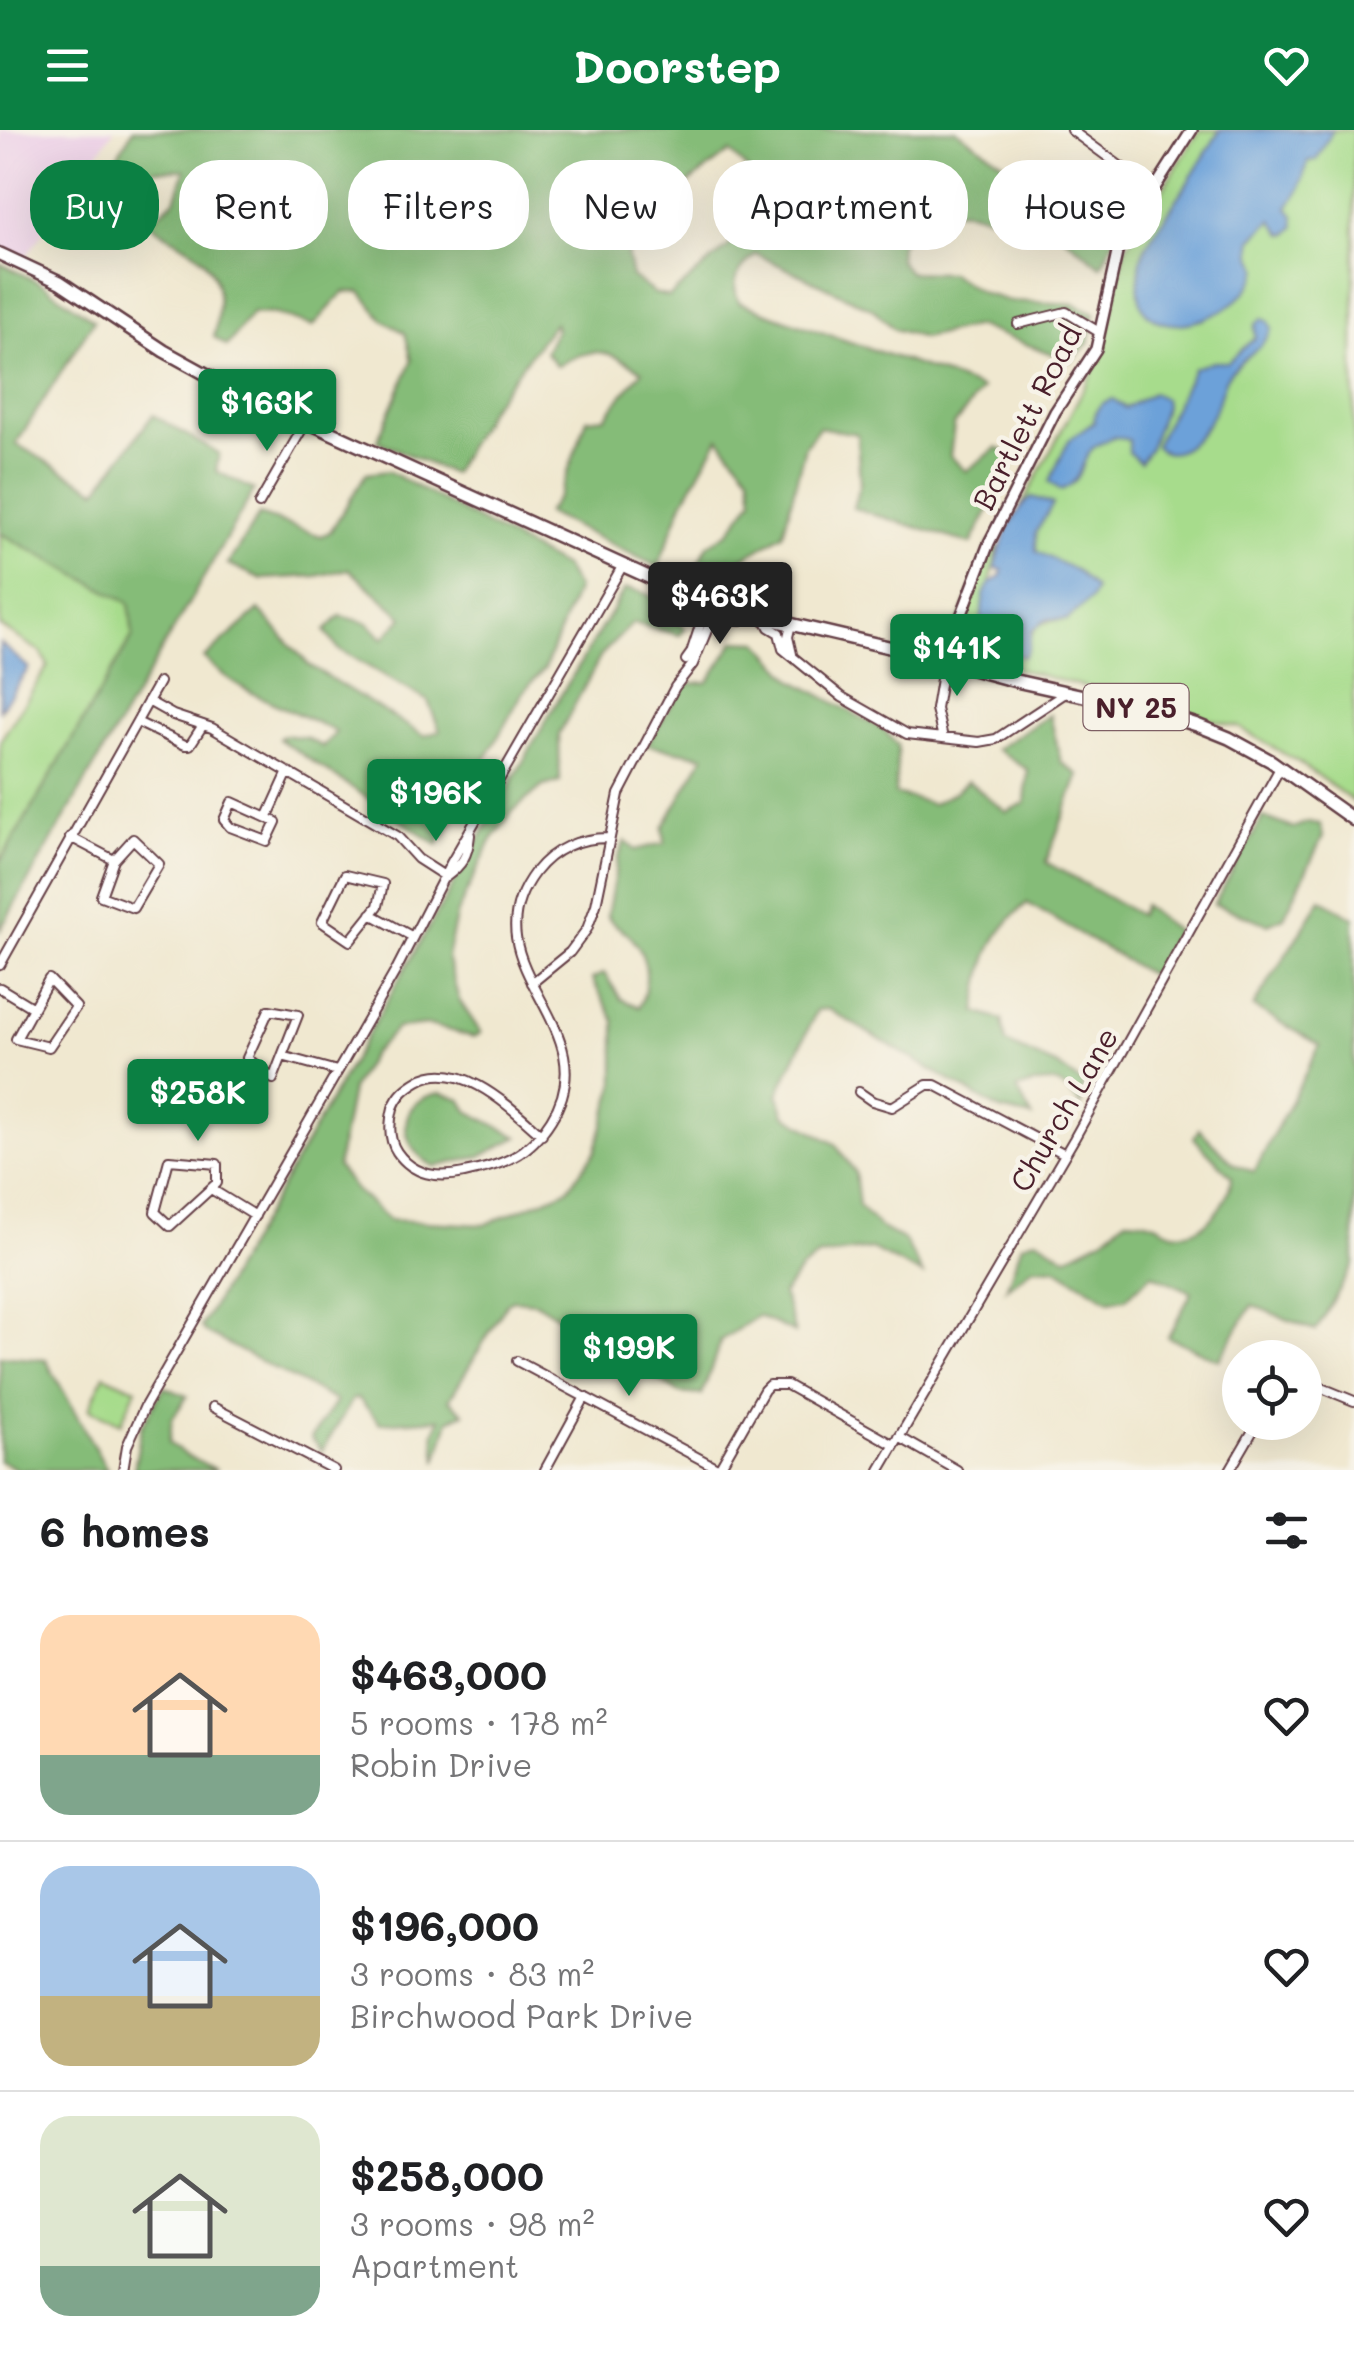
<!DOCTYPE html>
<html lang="en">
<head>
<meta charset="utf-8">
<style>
	:root { --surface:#fff; --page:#f6f6f6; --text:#202124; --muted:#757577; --line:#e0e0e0; --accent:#0b8043 }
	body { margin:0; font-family:Mali,sans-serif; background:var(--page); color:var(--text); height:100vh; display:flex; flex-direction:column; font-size:38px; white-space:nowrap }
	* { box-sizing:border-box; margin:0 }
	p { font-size:32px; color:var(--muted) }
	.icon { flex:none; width:55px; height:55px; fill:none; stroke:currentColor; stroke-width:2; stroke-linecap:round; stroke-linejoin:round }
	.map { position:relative; height:1340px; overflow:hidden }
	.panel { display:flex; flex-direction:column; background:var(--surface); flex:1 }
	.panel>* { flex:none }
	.hud { position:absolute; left:30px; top:30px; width:1295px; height:90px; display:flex; gap:20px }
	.fabs { position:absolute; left:1222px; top:1210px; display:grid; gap:20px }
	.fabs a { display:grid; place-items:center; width:100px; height:100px; border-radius:50%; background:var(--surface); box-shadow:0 10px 40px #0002; font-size:50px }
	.price { position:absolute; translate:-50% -85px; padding:0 22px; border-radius:10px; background:var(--accent); color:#fff; font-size:32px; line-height:65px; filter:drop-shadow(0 2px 5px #0008) }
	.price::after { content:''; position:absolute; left:50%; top:60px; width:30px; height:22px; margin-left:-15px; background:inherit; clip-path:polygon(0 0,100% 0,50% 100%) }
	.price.on { background:#222; color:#fff }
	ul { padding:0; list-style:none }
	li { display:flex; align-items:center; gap:30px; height:250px; padding:0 40px }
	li+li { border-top:2px solid var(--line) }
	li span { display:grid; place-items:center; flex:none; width:280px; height:200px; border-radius:30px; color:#555 }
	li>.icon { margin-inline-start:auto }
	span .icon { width:120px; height:120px; fill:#fffc; stroke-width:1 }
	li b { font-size:42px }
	h2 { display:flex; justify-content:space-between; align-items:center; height:120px; padding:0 40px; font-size:42px }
	.pill { padding:0 35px; border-radius:40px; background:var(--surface); box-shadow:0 10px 40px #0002; font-size:35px; line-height:90px }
	.pill.on { background:var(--accent); color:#fff }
	header { display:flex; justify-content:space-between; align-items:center; height:130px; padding:0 40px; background:var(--accent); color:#fff; font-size:45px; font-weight:800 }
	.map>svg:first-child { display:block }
</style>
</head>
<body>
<header><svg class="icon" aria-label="menu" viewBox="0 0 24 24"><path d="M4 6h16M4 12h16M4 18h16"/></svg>Doorstep<svg class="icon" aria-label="heart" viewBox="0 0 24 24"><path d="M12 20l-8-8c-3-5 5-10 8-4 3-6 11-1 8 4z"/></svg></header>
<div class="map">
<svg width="1354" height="1340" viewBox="0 0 1354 1340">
	<rect width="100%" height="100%" fill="#f7f3e8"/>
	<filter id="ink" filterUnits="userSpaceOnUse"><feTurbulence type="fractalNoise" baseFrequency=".01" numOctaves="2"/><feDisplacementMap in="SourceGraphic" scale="20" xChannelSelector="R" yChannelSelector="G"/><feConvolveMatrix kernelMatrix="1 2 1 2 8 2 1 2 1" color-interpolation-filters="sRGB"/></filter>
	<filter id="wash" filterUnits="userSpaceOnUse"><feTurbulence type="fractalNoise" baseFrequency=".0048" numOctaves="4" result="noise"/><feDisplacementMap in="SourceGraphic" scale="40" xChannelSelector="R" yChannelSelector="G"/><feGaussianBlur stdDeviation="2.25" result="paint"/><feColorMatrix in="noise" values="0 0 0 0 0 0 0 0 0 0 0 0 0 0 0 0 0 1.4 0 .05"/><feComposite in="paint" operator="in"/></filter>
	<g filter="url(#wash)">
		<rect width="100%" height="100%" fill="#f0e8d0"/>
		<!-- built -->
		<path fill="#edd0e8" d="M0,0H114L21,134L0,125Z"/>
		<!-- green -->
		<path fill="#a7dc8c" stroke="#787e5c" stroke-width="2.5" d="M1200,0H1354V672L1300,633L1238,597L948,521L989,413L998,417L983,488L985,513L1022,526C1033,498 1035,489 1067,490L1003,411L1103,222L1126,117Z
			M0,403L130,473L133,507L0,732V611L48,536L41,522L0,496Z
			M104,1245L136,1259L121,1293L89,1279Z"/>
		<!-- forest -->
		<path fill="#85bc78" stroke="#686e52" stroke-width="2.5" fill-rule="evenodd" d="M133,0H956L1059,71L1117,103L1101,136L1061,104L968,81L938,80L900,113L899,130L909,142L950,143L980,162L1009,171L1074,174L1095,183L1089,212L1071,231L977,196L923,208L894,199L873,179L756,124C740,139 729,150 739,172C819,204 902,227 982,259L954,295L950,326L966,341L997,318L1017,326L971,414L853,378L860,353L857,304L819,297L805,316L783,404L740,430L713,458L695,439L708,415L729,402L753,369L750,345L719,308L683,372L658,437L546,383L559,366L587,289L605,287L642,241C606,219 594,215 557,236L545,222L556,199L554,193L489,279L452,344L377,311L412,231L405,203L383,190L361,162H344L313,196L276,184L252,183L227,216L214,207C220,177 224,146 197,124C182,111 163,106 149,92L175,70L185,40H138L123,44L74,96ZM730,22L766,59L772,79L669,167L654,163L632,147L627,124L648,111L639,91Z
			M0,133L46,156L94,190L16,314L97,360L153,285L219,324L216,341L254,360L0,800V732L133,506L129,473L0,403Z
			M388,341L564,437L577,458L545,538L523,562L438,715L279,609L283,605L306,608L323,617L336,602C290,577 242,567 204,528L259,480L309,535L424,606L440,601L428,571L338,519L325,501L340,486L368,493L383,509L403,487L349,439L316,446L262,449L228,434L259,385L321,406L330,402L366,344Z
			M625,459C651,460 671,479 685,499L680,505L633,493L602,524L559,604L560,652L543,656L513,681L491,711L457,783L447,827L459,870L481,903L474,907L429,895L397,898L372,924L351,960L337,1036L354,1059L389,1090L484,1095L567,1060L595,1022L615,955V891L592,849L604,843L621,869L639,877C650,855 649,827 631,807C624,799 613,796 607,786L618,728L625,711L635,720L665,713L663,698L704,626L647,615L684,554L708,552L735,511L759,512L793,550L884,600L898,616L895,664L932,674L955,662L968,651L1006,682L1025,673L1028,640L996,619L1050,585L1061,632L1079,645L1046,732L1139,785L1143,775L1176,801L1152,846L1027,773C987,808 984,831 976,882L1002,890L1006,913L1058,936L1083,954L1081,976C1060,947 1049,949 1017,959L1032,987L1000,980L828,879L817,880L778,964L785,985L835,1014L855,1042L859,1076L878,1096L905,1111L923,1145L871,1119L819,1126L800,1140L783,1164L795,1203L758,1186L721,1210L702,1265L680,1263L535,1172L513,1170L507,1173L449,1270L464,1283L449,1290L437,1332L434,1304L440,1289L380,1293L359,1269H353L322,1321L311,1308L336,1271L205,1202L201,1197L561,565Z
			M1263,687L1293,698L1308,692L1320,694L1323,706L1284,787L1268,794L1214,774Z
			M1321,769L1354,788V1134L1316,1201L1252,1175L1219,1230L1168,1207L1192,1162L1152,1144L1126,1168L1109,1170L1056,1138L1033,1137L1006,1159L1022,1114L1037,1109L1066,1127L1102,1109L1126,1089C1134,1089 1143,1090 1150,1092C1158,1094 1165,1100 1173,1102C1204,1108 1228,1073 1232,1047L1194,1008L1199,999L1234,1034L1254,1042L1320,915L1253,877Z
			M441,963L461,969L468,981L518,1007L481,1026L435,1037C397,1017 394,969 441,963Z
			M0,1226L46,1230L107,1340H19L0,1331Z
			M164,1257L187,1266L172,1289L169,1313L185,1325L217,1340H134L141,1298Z"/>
		<!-- water -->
		<path fill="#6ca1d9" stroke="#5b6082" stroke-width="2.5" d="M1220,0H1333L1316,30L1308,31L1299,61L1288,77L1294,86L1295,97L1288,104H1283L1272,90L1252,109V124L1259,138C1246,190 1130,228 1139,148C1140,141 1140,131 1142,125C1147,111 1159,97 1167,85C1185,57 1203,29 1220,0Z
			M1262,188L1269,192L1272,199C1260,223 1242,226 1228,245C1222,254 1221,265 1217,275C1209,296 1179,339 1155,316L1194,238L1212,232H1228L1255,208V195Z
			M1153,263L1164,269L1165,276L1150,318L1140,332L1129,323V310L1116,307C1108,310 1098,313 1092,319C1078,335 1086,349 1061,360L1049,352L1069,310L1094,292C1095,279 1100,272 1113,269L1125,278Z
			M1032,367L1053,374L1036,402V421L1077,441L1095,459L1091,469L1067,490L1047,489L1032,500L1028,520L1023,527L985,513C981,500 979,467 989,455C989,454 1001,446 1002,445V440L995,438C1001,412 1011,384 1032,367Z
			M0,513L29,538L0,580Z"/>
	</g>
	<g filter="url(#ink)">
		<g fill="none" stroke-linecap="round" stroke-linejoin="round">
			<defs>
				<path id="minor" d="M1071,0L1154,61
					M1018,194L1066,182L1099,202
					M259,374L306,292
					M765,489L769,497L779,503L783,519L842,567L907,604L979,612L996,609L1067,562
					M791,494L788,507L792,524
					M686,530L691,523L708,471
					M148,571L173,585L212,598L397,706L418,729L446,747
					M137,592L185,615H190L203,595
					M943,608L936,579L944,531
					M232,672L276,692L267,711L230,697L224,690Z
					M268,686L288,642
					M70,707L114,730
					M133,709L159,734L133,778L101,766L114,730Z
					M345,745L383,754L378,776L350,811L322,792Z
					M446,747C462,735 468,726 470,705
					M371,784L413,807
					M0,835L159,552
					M49,849L76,877L49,917L16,909Z
					M532,853L570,822L587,799L596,775L619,664L675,557L693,534L708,498L720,488L741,490L751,485
					M0,858L33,878
					M269,880L298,885L273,949L247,928Z
					M282,926L337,941
					M859,962L872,971L892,977L927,955H935L1065,1024
					M542,1005C511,978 460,927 418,951C406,958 398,965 393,978C389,994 388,1009 397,1022C413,1045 438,1049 464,1043C504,1035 529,1025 551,990C611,895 464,836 535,742C553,719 579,708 608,708
					M169,1030L217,1034V1053L170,1096L155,1082Z
					M211,1059L255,1086
					M517,1231L721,1340
					M1305,1251L1354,1271
					M213,1277L334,1340
					M899,1307L957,1340
					M719,1339L764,1260L769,1255H787L894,1315
					M123,1340L127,1316L145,1276L395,842L451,733L623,435
					M545,1340L585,1267
					M880,1340L1074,1009L1280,638
					M1230,1340L1258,1292"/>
				<path id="tertiary" d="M944,531L989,413L1055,282L1096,219L1119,114L1192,0"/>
				<path id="primary" d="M0,124L60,152L164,221L224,254L666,455L730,480L910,522L1016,551L1156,582L1197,595L1229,608L1271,631L1354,690"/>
			</defs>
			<!-- minor casing -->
			<use href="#minor" stroke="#633d44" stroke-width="12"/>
			<!-- tertiary casing -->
			<use href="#tertiary" stroke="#633d44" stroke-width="14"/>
			<!-- primary casing -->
			<use href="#primary" stroke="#633d44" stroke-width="16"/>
			<!-- minor -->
			<use href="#minor" stroke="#fff" stroke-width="8"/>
			<!-- tertiary -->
			<use href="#tertiary" stroke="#fff" stroke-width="9"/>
			<!-- primary -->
			<use href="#primary" stroke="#fff" stroke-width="11"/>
		</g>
	</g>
	<g text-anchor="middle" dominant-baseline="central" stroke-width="9" stroke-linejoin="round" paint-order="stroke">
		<!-- shield labels -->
		<rect fill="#f7f3e8" stroke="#7e5f64" stroke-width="2.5" x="1083.5" y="554" width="105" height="46" rx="8"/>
		<g font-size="28" font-weight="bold" fill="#4a1f2b">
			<text x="1136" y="577">NY 25</text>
		</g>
		<!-- street labels -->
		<g font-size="30" fill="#4a1f2b" stroke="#f7f3e8">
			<text transform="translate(1026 287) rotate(-63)">Bartlett Road</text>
			<text transform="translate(1063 979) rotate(-60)">Church Lane</text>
		</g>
	</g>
</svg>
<div class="fabs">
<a><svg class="icon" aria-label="locate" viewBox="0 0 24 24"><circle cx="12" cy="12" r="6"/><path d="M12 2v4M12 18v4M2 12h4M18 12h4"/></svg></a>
</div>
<b class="price" style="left:267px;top:324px">$163K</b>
<b class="price on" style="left:720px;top:517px">$463K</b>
<b class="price" style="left:957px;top:569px">$141K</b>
<b class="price" style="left:436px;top:714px">$196K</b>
<b class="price" style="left:198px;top:1014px">$258K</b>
<b class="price" style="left:629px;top:1269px">$199K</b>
<div class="hud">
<a class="pill on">Buy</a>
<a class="pill">Rent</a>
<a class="pill">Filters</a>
<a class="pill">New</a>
<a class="pill">Apartment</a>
<a class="pill">House</a>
</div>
</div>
<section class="panel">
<h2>6 homes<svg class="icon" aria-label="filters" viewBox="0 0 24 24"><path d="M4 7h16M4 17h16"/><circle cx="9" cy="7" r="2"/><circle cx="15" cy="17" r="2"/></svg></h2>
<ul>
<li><span style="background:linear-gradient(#ffd9b3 70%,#7fa58c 0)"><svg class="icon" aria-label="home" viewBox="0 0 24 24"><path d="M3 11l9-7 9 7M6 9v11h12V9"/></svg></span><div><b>$463,000</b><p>5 rooms · 178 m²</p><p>Robin Drive</p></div><svg class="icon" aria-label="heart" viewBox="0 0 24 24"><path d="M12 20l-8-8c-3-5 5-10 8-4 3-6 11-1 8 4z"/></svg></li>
<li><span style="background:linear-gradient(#a9c7e8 65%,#c2b280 0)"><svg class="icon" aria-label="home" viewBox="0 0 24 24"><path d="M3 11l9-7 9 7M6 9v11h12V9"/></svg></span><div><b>$196,000</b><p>3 rooms · 83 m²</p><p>Birchwood Park Drive</p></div><svg class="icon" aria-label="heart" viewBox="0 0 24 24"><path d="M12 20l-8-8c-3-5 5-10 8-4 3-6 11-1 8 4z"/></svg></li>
<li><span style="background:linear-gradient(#dfe7d0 75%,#7fa58c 0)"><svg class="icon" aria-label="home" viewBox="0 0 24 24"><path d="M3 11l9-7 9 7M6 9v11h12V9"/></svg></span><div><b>$258,000</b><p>3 rooms · 98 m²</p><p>Apartment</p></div><svg class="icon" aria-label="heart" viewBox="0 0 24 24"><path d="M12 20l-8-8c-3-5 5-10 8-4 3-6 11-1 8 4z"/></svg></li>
</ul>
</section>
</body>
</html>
